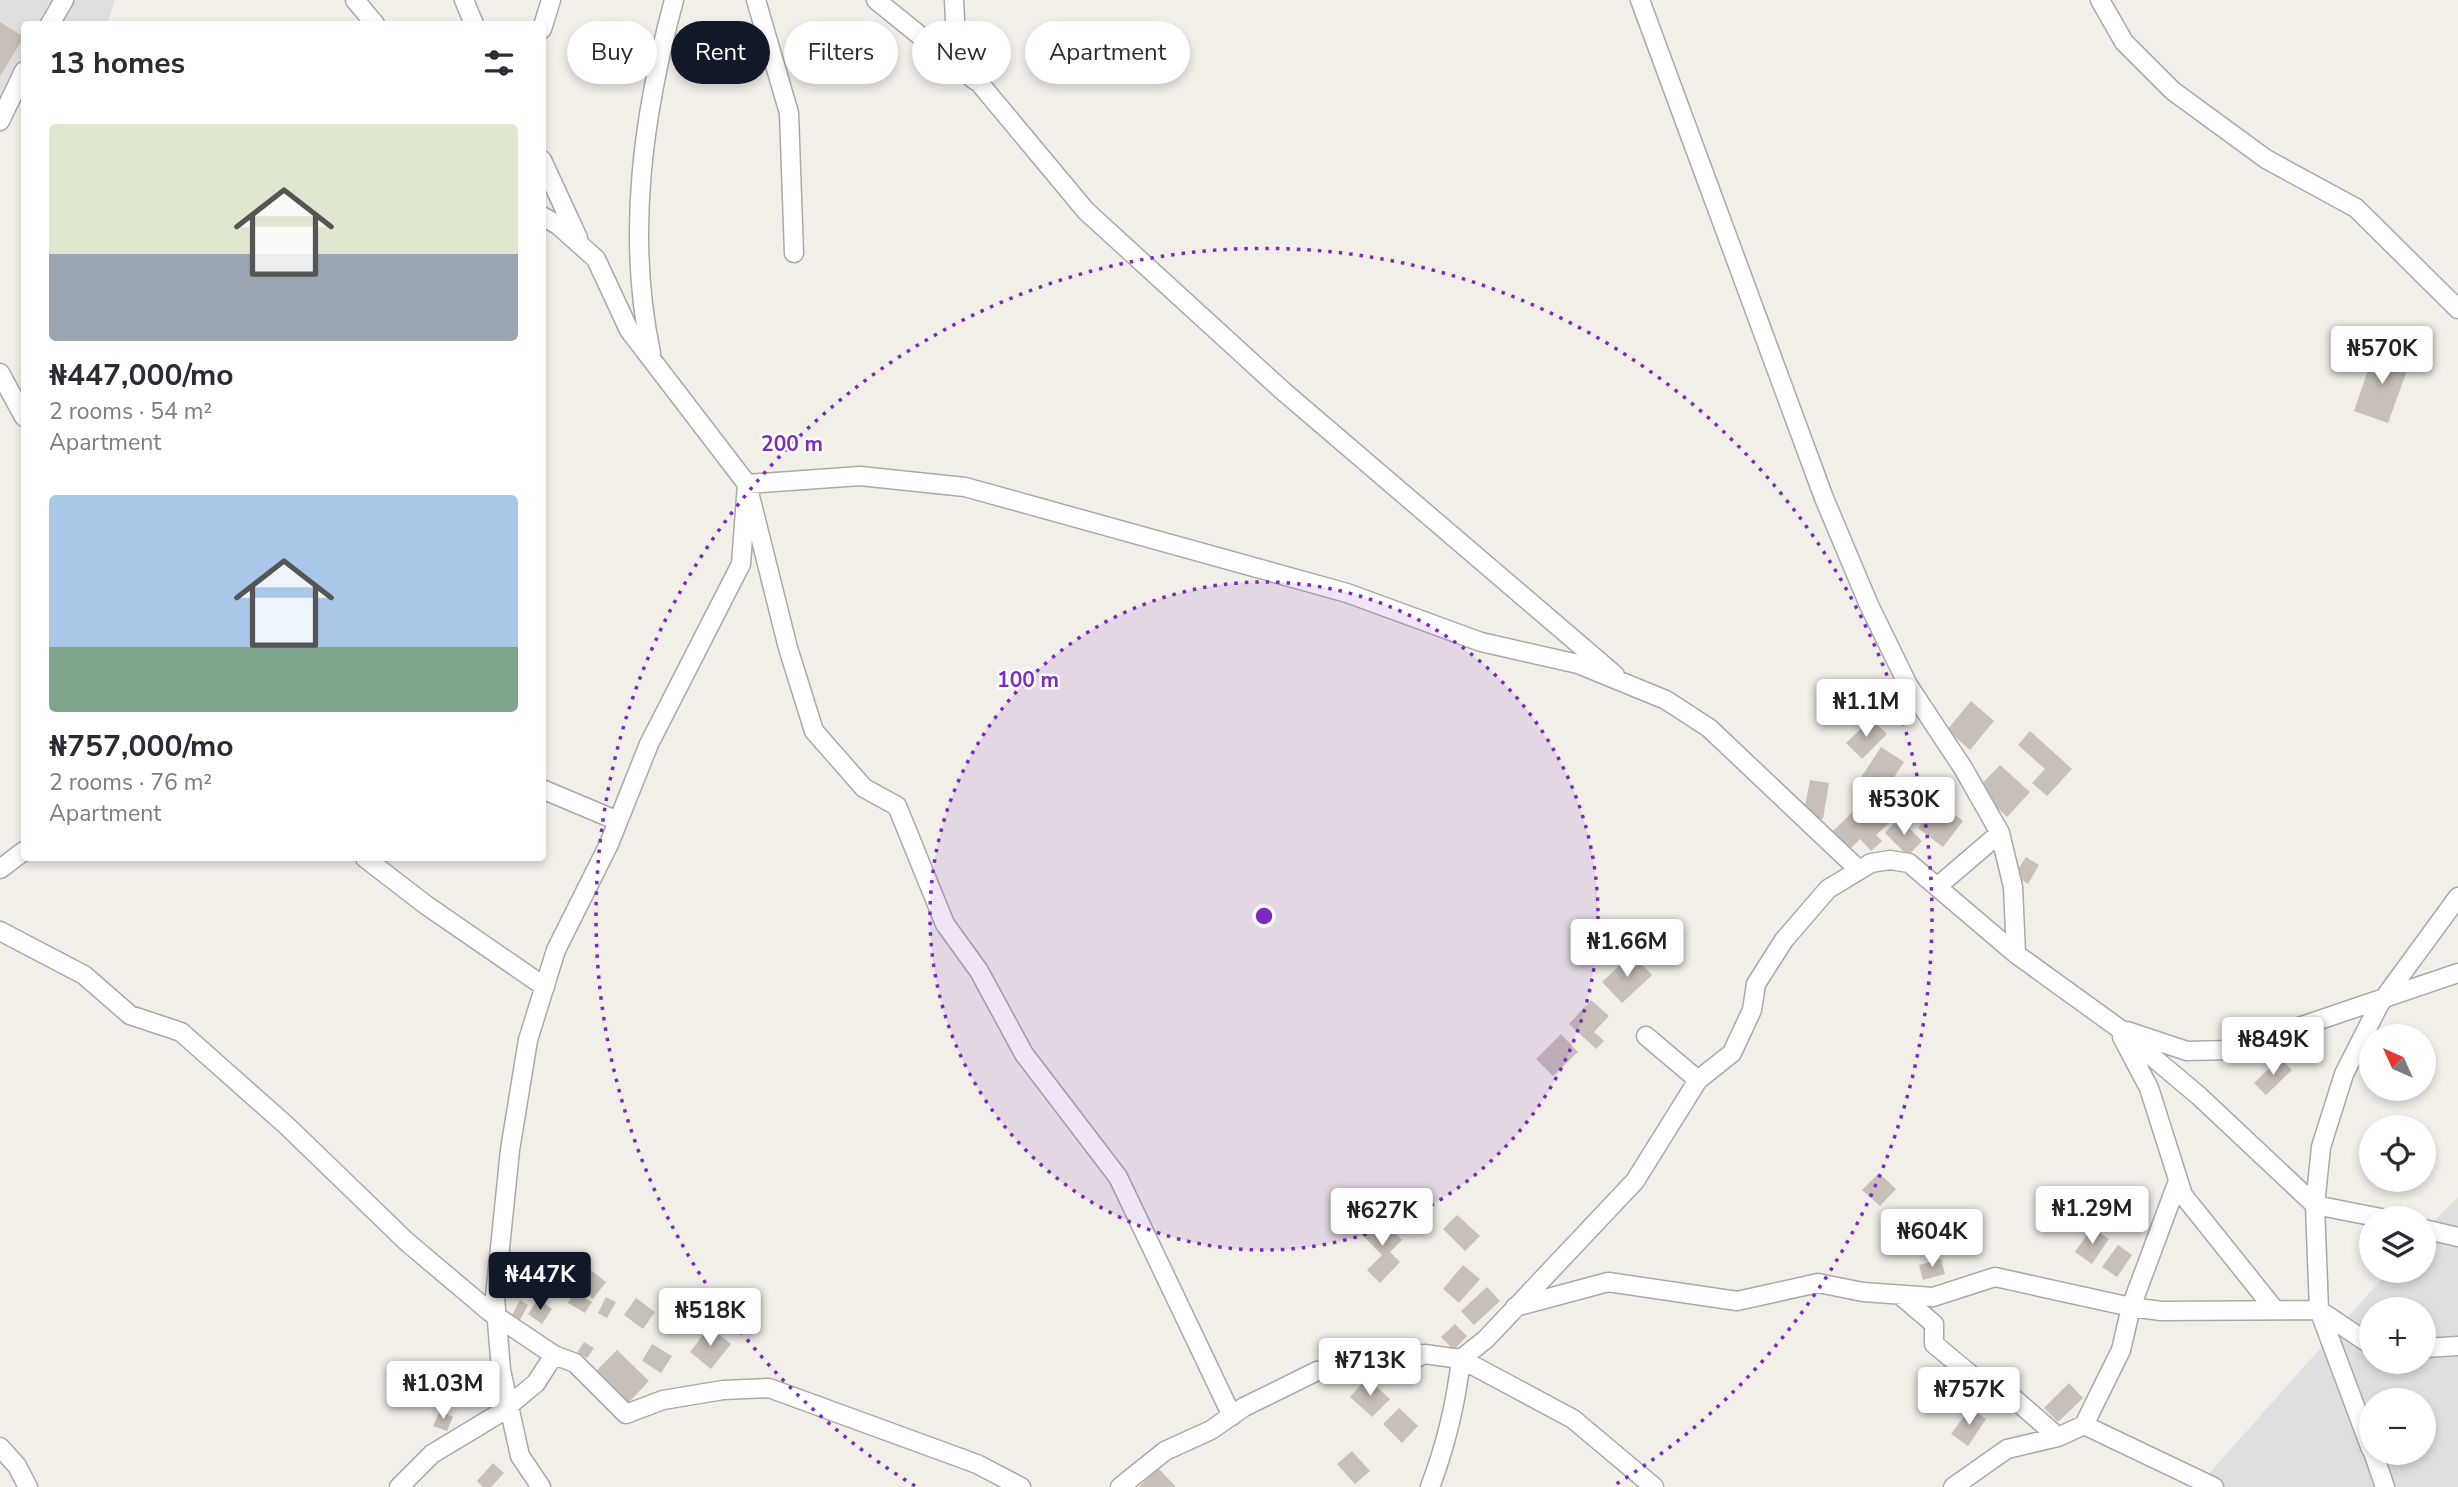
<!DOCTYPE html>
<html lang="en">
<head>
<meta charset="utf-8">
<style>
	:root { --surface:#fff; --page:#f7f7f7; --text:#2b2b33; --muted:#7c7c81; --accent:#111827 }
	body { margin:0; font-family:"Nunito Sans",sans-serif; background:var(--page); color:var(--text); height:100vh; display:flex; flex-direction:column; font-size:26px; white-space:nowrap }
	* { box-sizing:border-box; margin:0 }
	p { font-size:23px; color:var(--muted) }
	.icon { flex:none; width:38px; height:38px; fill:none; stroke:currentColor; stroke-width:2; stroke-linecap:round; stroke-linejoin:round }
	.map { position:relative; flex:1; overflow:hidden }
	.panel { position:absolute; left:21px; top:21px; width:525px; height:840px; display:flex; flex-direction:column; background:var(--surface); border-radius:7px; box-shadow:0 4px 10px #0003 }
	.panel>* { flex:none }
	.top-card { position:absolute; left:567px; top:21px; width:665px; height:63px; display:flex; gap:14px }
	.needle { width:46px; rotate:315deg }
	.buttons { position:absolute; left:2359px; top:1024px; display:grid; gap:14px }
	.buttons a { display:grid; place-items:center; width:77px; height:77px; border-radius:50%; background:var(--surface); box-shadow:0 4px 10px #0003; font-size:35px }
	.price { position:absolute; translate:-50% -60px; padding:0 16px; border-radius:7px; background:#fff; color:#222; font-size:23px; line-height:46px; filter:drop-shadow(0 2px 4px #0008) }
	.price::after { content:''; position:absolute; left:50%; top:42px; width:21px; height:16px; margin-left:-10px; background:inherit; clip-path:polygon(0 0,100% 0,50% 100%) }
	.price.current { background:var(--accent); color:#fff }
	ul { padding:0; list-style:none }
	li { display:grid; align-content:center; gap:14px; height:371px; padding:0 28px }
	li span { display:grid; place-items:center; height:217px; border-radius:7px; color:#555 }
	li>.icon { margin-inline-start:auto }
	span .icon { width:126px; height:126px; fill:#fffc; stroke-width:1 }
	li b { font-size:30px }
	h2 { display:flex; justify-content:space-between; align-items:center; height:84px; padding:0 28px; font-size:30px }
	.chip { padding:0 24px; border-radius:32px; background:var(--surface); box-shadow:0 4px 10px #0003; font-size:24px; line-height:63px }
	.chip.current { background:var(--accent); color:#fff }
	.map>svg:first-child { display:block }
</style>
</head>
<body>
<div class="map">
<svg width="2458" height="1487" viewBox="0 0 2458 1487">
	<rect width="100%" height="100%" fill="#f2efe9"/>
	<!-- residential -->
	<path fill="#e0dfdf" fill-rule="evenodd" d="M0,0H115L107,24H24V95L0,113Z
		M2458,1197V1487H2197L2389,1271L2424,1270V1231ZM2371,1309H2424V1362H2371ZM2371,1400H2424V1452H2371Z"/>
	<!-- building -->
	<path fill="#c7bfb8" d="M0,22L24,37L0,76Z
		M2375,350L2410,362L2388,423L2354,411Z
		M1971,701L1994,721L1970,750L1947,730Z
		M1871,719L1887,734L1862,759L1846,743Z
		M2030,731L2072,769L2047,796L2032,783L2045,769L2018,745Z
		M1881,747L1904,762L1883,794L1860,779Z
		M2000,765L2030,792L2007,817L1977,789Z
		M1810,780L1829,783L1823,819L1803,816Z
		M1866,799L1889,823L1876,835L1882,841L1871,851L1860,839L1847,852L1830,834Z
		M1939,802L1963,821L1943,847L1918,828Z
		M1899,818L1922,841L1908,856L1885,833Z
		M2026,857L2039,865L2028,884L2014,875Z
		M1632,954L1652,975L1622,1003L1602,982Z
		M1591,1000L1609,1016L1594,1032L1604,1041L1596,1049L1569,1024Z
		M1561,1034L1578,1052L1553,1076L1536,1059Z
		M2280,1058L2292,1070L2266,1095L2254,1083Z
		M1879,1173L1896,1189L1880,1206L1862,1190Z
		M1457,1215L1480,1236L1465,1251L1443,1229Z
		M1378,1216L1402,1240L1390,1252L1400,1262L1380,1283L1367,1270L1382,1255L1360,1233Z
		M2092,1228L2109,1239L2092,1264L2075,1252Z
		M2118,1245L2132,1255L2117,1277L2102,1267Z
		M567,1254L584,1265L573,1280L557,1268Z
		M1941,1259L1945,1274L1923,1280L1919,1265Z
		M1463,1265L1480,1279L1459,1303L1443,1289Z
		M588,1268L606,1282L593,1299L574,1285Z
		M552,1279L567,1287L562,1297L547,1290Z
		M1487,1287L1500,1301L1474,1325L1461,1311Z
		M574,1292L592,1302L585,1313L568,1303Z
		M606,1297L616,1302L607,1318L598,1313Z
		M636,1298L655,1312L643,1329L624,1315Z
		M538,1299L552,1309L542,1324L528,1314Z
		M520,1300L528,1305L520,1320L512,1315Z
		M1455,1324L1467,1336L1454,1350L1441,1337Z
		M709,1327L731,1344L711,1369L690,1352Z
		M584,1342L594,1348L587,1358L577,1353Z
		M652,1344L672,1356L661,1373L642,1361Z
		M617,1350L649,1381L627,1404L595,1372Z
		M1367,1378L1390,1399L1372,1417L1350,1397Z
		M2069,1383L2083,1398L2058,1422L2044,1408Z
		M1399,1408L1418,1426L1402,1443L1383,1424Z
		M1970,1408L1986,1419L1968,1446L1951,1434Z
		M440,1411L453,1417L447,1431L433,1426Z
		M1352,1451L1370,1471L1355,1484L1337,1464Z
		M493,1463L504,1473L491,1487H483L477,1481Z
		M1158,1468L1176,1487H1139Z"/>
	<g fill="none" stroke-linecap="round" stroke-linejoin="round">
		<defs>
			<path id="street" d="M355,0L375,24
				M464,0L474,24
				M756,0L789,113L794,253
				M876,0L976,81
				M954,0L956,40L981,85L1086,211L1283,391L1615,675
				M1640,0L1824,498L1869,605L1908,685L1963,768L2000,833L2013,887L2016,954
				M2100,0L2124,42L2173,91L2266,159L2356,208L2458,309
				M50,24L64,0
				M542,29L551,0
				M0,121L24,71
				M542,160L578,238
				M651,353C626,235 643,115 674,0
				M0,373L24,417
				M542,789L618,821
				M365,858L426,905L545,987
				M0,869L24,851
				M1938,886L2000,833
				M0,931L84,975L130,1015L181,1032L287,1126L407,1242L490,1312L554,1355L536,1383L500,1413L432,1454L399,1487
				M2127,1031L2187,1051L2231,1050L2458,973
				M1646,1036L1698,1080
				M2122,1037L2149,1088L2183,1195L2275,1310
				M2424,1229L2458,1237
				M1900,1295L1934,1324V1344L2000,1399L2010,1395L2058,1437
				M1515,1307L1608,1282L1737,1301L1818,1283L1863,1292L1933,1297L1995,1277L2131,1307L2178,1181
				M2424,1348L2458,1346
				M554,1355L575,1363L626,1414L663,1400L723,1390L769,1388L977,1464L1021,1487
				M1232,1416L1118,1177L1024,1054L979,971L945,924L897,806L864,788L814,731L788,648L747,484L860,476L965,487L1347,593L1481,642L1578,664L1666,700L1709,728L1858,869
				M2084,1425L2214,1487
				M0,1447L17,1466L28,1487
				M2371,1449L2319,1310L2315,1205L2321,1147L2344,1074L2379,1005L2458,897
				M2373,1452L2385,1487
				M541,1487L520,1456L501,1370L495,1297L510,1150L528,1040L556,950L609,844L649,744L741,564L747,484L629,330L596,259L558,225L542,216
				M1120,1487L1165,1451L1211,1430L1244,1407L1317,1371L1410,1362L1424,1354L1461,1359L1573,1419L1654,1487
				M1430,1487C1446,1445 1456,1403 1461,1359L1486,1339L1635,1181L1698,1080L1732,1053L1752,1010L1756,984L1784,940L1828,889L1871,863L1890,860L1909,863L2016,954L2117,1027L2199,1096L2315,1205L2381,1218
				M1953,1487L2007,1449L2058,1437L2084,1425L2121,1350L2131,1307L2161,1311L2319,1310L2371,1345"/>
		</defs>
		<!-- street casing -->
		<use href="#street" stroke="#a9a9a9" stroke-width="21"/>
		<!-- street -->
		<use href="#street" stroke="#fff" stroke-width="18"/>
	</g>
	<!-- distance rings -->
	<circle cx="1264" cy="916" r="334" fill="#7b2cbf" fill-opacity=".12"/>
	<g fill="none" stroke="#7b2cbf" stroke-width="3.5" stroke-dasharray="3.5 7">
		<circle cx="1264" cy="916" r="334"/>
		<path d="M915 1486A668 668 0 1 1 1613 1486"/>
	</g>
	<circle cx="1264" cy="916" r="10" fill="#7b2cbf" stroke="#fff" stroke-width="3.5"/>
	<g font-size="21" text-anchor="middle" font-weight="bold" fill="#7b2cbf" stroke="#fff" stroke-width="5" stroke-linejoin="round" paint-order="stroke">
		<text x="792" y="451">200 m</text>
		<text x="1028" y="687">100 m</text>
	</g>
</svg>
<div class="buttons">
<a><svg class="needle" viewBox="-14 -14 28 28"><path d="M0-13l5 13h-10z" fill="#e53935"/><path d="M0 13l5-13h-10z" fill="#7c7c81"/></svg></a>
<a><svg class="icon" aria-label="locate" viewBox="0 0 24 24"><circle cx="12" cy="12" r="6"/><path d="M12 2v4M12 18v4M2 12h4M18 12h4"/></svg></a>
<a><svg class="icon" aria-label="layers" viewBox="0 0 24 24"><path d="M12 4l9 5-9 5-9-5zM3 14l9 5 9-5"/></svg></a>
<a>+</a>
<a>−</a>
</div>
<b class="price" style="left:2382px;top:386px">₦570K</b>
<b class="price" style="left:1866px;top:739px">₦1.1M</b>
<b class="price" style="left:1904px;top:837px">₦530K</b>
<b class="price" style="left:1627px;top:979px">₦1.66M</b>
<b class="price" style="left:2273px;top:1077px">₦849K</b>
<b class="price" style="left:2092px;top:1246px">₦1.29M</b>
<b class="price" style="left:1382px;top:1248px">₦627K</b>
<b class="price" style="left:1932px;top:1269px">₦604K</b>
<b class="price current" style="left:540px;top:1312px">₦447K</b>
<b class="price" style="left:710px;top:1348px">₦518K</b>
<b class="price" style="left:1370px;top:1398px">₦713K</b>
<b class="price" style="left:443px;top:1421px">₦1.03M</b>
<b class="price" style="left:1969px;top:1427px">₦757K</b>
<div class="top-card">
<a class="chip">Buy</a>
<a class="chip current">Rent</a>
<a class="chip">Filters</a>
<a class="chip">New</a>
<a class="chip">Apartment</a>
</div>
<section class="panel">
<h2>13 homes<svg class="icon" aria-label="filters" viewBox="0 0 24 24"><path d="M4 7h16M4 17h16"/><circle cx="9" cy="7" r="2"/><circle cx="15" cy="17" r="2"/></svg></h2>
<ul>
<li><span style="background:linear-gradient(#dfe7d0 60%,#9aa5b1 0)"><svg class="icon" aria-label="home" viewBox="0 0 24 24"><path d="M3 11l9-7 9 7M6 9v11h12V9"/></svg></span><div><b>₦447,000/mo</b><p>2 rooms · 54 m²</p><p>Apartment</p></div></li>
<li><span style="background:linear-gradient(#a9c7e8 70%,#7fa58c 0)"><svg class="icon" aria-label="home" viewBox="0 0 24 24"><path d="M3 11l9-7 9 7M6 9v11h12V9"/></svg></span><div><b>₦757,000/mo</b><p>2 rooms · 76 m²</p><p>Apartment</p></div></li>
</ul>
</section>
</div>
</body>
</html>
